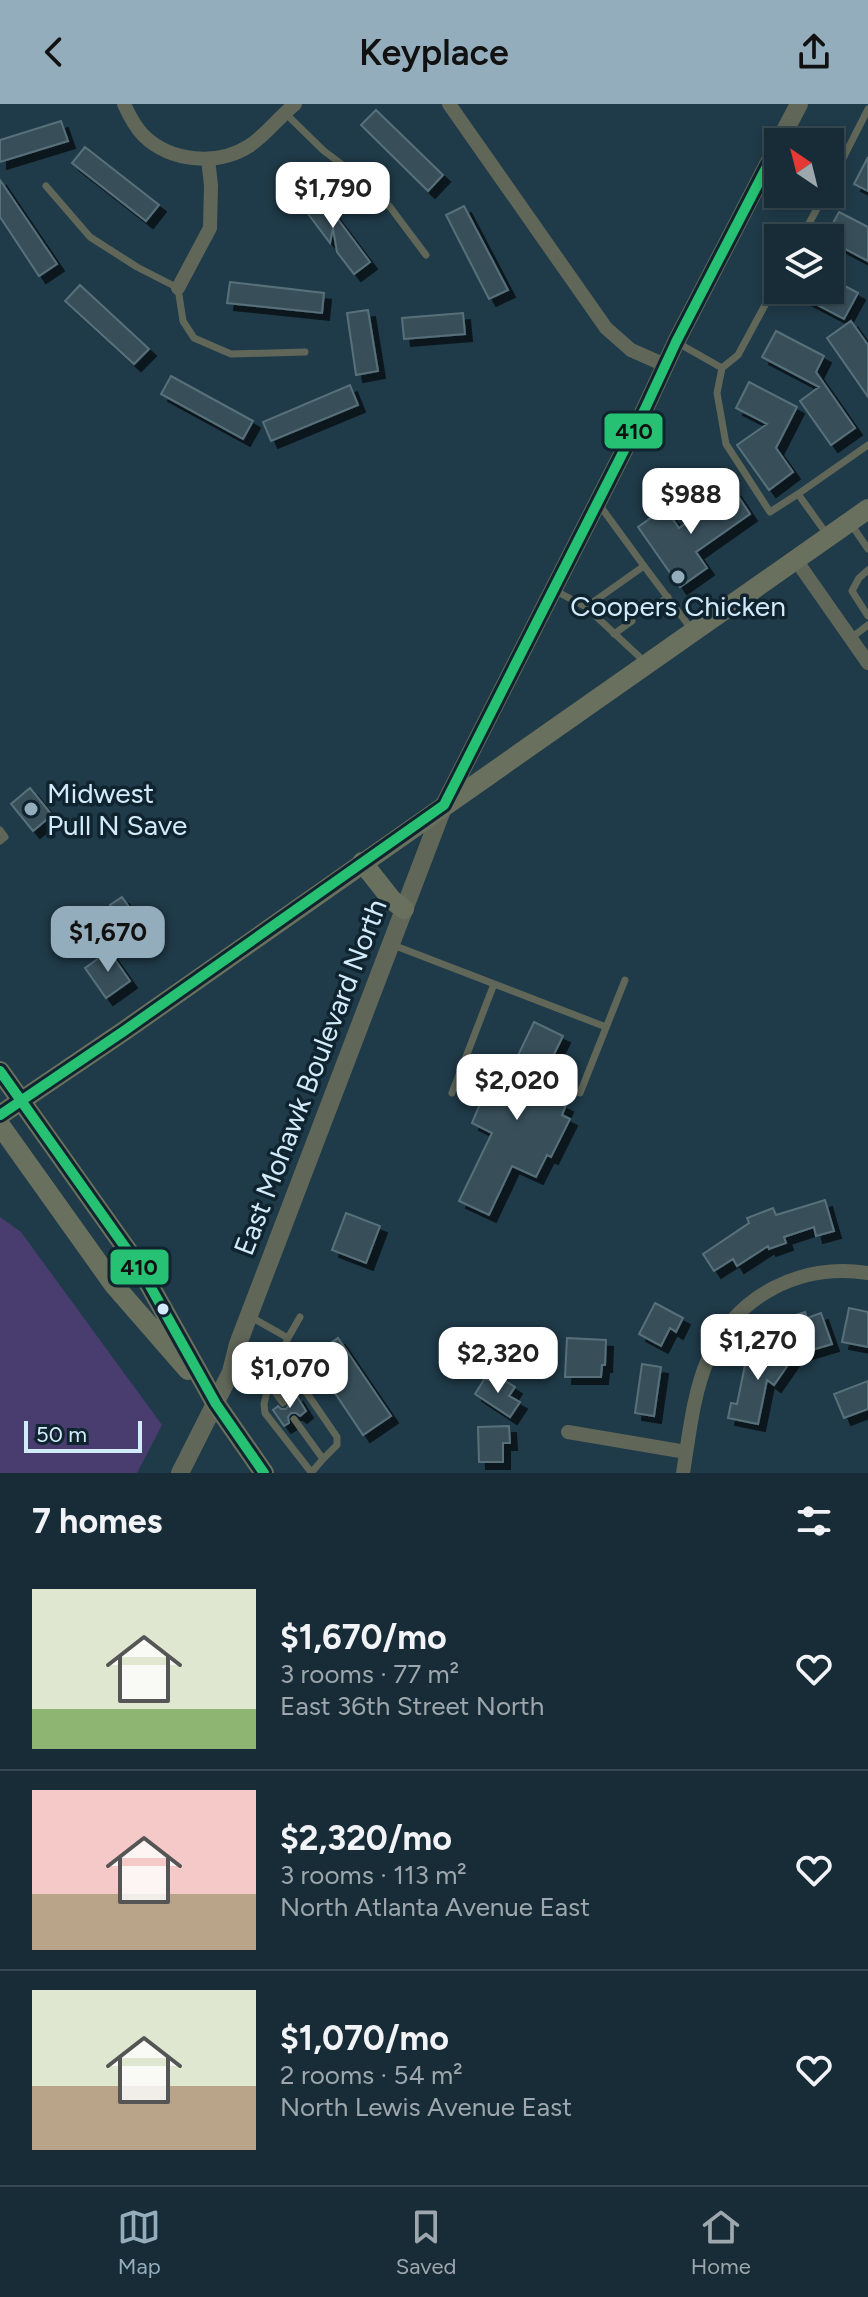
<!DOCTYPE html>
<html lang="en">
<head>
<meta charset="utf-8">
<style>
	:root { --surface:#172c36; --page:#20343e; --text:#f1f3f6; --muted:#9ea7ad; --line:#364851; --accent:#93adbc }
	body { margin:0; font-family:Figtree,sans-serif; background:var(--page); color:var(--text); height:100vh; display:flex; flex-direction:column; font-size:30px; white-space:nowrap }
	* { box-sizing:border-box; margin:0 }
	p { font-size:26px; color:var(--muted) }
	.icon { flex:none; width:44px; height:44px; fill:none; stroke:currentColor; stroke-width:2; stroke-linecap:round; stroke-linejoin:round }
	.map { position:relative; height:1369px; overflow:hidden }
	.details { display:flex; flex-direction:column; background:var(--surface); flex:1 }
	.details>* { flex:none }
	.needle { width:52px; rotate:325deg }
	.controls { position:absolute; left:764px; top:24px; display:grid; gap:16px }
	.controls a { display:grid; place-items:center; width:80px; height:80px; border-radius:0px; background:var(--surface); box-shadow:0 4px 12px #0003,0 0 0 2px var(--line); font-size:40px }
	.scale { position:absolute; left:24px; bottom:20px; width:118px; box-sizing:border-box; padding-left:8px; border:4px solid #d2ebfb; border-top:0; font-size:22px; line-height:28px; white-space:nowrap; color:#d2ebfb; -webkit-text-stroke:6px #10242f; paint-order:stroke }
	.price { position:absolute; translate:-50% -68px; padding:0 18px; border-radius:16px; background:#fff; color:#222; font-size:26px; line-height:52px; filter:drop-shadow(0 2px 4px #0008) }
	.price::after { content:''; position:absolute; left:50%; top:48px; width:24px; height:18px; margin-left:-12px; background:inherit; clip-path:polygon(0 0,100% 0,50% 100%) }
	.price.active { background:var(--accent); color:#111 }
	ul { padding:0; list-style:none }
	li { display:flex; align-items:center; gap:24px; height:200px; padding:0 32px }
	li+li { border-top:2px solid var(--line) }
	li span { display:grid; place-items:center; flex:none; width:224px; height:160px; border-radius:0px; color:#555 }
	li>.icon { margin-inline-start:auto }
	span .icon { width:96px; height:96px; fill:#fffc; stroke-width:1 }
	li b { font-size:34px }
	h2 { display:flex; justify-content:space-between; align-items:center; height:96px; padding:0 32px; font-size:34px }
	header { display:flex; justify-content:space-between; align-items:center; height:104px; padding:0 32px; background:var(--accent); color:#111; font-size:36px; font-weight:600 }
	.menu { display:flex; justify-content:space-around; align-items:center; height:112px; border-top:2px solid var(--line); background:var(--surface); font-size:22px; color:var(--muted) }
	.menu a { display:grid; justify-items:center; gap:4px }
	.menu .active { color:var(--accent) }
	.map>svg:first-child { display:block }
</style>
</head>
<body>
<header><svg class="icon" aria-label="back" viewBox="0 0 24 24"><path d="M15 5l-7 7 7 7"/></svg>Keyplace<svg class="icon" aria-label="share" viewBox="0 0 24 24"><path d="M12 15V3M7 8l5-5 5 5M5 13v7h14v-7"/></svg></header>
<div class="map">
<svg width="868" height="1369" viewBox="0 0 868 1369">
	<defs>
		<filter id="shadow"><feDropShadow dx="7" dy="7" stdDeviation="0" flood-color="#0009"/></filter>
	</defs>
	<rect width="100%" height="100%" fill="#1f3a48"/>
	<!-- green -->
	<path fill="#493d6f" d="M0,1113L21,1128L162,1321L137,1369H0Z"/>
	<!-- building -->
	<path fill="#37505a" stroke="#58707a" stroke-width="2" filter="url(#shadow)" d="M376,6L443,71L428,87L361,21Z
		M61,17L68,37L0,58V36Z
		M85,43L159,101L146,117L72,59Z
		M868,53V87L854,80Z
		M0,76L57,160L39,172L0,113Z
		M313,82L370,158L354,170L337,148L333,124L330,139L297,95Z
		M464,102L508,186L489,195L446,111Z
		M839,108L868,123V157L830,137V134H825Z
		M830,174L858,189L844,215L789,186H830Z
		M230,178L324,189L322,209L227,199Z
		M80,181L149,245L134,260L65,197Z
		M368,206L378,267L356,271L347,209Z
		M463,209L465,230L404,235L402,214Z
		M851,217L868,241V293L827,234Z
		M776,227L824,252L816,268L855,324L831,341L800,297L819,283L762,253Z
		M171,272L253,317L243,335L161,290Z
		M749,278L797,303L776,344L793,368L769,386L737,341L767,320L736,304Z
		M350,281L358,301L271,337L263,318Z
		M734,386L750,410L696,448L707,464L680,483L638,423L665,404L679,424Z
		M30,684L52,711L33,727L11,700Z
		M122,793L138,816L126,825L110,801Z
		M109,847L130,877L106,894L85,864Z
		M534,918L563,932L536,987L566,1001L562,1011L570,1015L551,1053L547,1051L536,1073L512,1062L489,1111L459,1097L492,1029L472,1019L487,983L500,989Z
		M825,1096L834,1127L816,1132L814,1123L784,1133L786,1139L769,1145L768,1142L737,1162L733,1155L714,1167L703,1150L749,1119L747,1114L773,1104L776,1111Z
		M346,1109L380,1122L366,1159L332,1146Z
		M655,1199L683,1214L676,1228L670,1224L661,1242L639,1230Z
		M849,1204L868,1208V1243L842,1238Z
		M805,1208L807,1214L821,1209L832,1240L802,1249L790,1213Z
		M338,1234L391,1312L363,1331L311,1253Z
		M567,1234L606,1236L605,1261H602L601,1273H565Z
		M764,1237L792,1255L774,1281L767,1276L758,1320L728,1314L731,1299L737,1300L745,1261L743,1260L751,1247L756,1250Z
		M642,1260L661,1263L654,1312L635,1309Z
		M496,1271L515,1283L509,1292L520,1298L510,1313L475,1290L485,1274L492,1278Z
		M868,1277V1305L844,1314L834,1290Z
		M296,1291L306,1307L300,1312L296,1309H291L288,1313L289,1319L284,1322L273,1306L278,1302L281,1305H286L289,1301L288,1295Z
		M509,1322L510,1339H503V1358H479L478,1323Z"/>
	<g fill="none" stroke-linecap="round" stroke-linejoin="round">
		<!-- service -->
		<path stroke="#606758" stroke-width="7" d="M286,10L324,47L368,80L390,103L426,151
			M830,80L868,5
			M46,82L90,133L137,163L178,184L183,217L194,234L231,250L305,248
			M801,134L825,90
			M678,239L722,264L738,251L778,177
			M722,264L717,289L726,340L770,408L798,390
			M598,399L644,462
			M851,420L868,445
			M826,429L798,390L868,341
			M868,466L859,474L852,487L868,512
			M554,486L586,503L644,462L692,526
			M586,503L646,559
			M648,507L668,493
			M614,530L632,517
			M851,534L868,521
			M0,726L5,733L0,737
			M393,841L606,923
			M452,989L494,880
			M580,989L625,876
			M251,1213L288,1234L300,1213
			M280,1250L337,1333V1341L323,1355
			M269,1279L264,1300L265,1309L311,1368
			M283,1299L269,1279L288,1234
			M294,1315L323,1355L311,1369"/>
		<!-- minor -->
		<path stroke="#606758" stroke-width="14" d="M124,0C129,11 135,23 144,32C171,58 218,62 249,42C266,31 279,13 295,0
			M449,0L606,224L631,246L665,261
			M178,184L210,124L211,81L208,55
			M796,456L868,559
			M568,1328L686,1348
			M683,1369C689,1332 693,1290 708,1255C736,1191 800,1159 868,1169"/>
		<!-- tertiary -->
		<path stroke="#606758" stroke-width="18" d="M779,38L799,0
			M180,1369L231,1268L238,1240L444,701L644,307L676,238L778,41"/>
		<!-- secondary -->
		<path stroke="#69705d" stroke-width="20" d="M362,758L392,796L404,805
			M0,967L140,1164L216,1300L264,1369
			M0,1011L124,927L868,405
			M0,1021L114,1181L188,1266"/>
		<defs>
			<path id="bus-1" d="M0,967L140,1164L216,1300L264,1369
				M0,1011L124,927L444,701L644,307L676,238L778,41"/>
		</defs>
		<!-- bus-1 casing -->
		<use href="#bus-1" stroke="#10242f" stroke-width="16"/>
		<!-- bus-1 -->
		<use href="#bus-1" stroke="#26c172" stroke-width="10"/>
	</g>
	<!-- markers -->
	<g fill="#93adbc" stroke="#10242f" stroke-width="3">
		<circle cx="678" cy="473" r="8"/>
		<circle cx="31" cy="705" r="8"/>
	</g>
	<circle fill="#d2ebfb" stroke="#10242f" stroke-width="3" cx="163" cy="1205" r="7"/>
	<g text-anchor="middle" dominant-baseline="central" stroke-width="7" stroke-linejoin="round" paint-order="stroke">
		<!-- poi labels -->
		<g font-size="28" fill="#d2ebfb" stroke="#10242f">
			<text x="678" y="502">Coopers Chicken</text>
			<text x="47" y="689" text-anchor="start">Midwest<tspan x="47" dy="32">Pull N Save</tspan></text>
		</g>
		<!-- street labels -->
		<g font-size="28" fill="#d2ebfb" stroke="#10242f">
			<text transform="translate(310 973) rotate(-69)">East Mohawk Boulevard North</text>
		</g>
	</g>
	<g stroke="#10242f" stroke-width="3">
		<rect x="603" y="308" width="61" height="38" rx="8" fill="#26c172"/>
		<rect x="109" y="1144" width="61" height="38" rx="8" fill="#26c172"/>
	</g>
	<g font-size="22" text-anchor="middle" font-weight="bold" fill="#111">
		<text x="634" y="335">410</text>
		<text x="139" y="1171">410</text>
	</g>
</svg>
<div class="controls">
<a><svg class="needle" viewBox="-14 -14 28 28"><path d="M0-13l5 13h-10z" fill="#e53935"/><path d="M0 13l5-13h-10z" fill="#9ea7ad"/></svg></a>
<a><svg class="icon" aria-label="layers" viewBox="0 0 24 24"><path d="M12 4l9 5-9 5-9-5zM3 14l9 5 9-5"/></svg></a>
</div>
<div class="scale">50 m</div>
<b class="price" style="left:333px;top:126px">$1,790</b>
<b class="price" style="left:691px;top:432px">$988</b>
<b class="price active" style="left:108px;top:870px">$1,670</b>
<b class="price" style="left:517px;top:1018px">$2,020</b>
<b class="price" style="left:758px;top:1278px">$1,270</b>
<b class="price" style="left:498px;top:1291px">$2,320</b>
<b class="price" style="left:290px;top:1306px">$1,070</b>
</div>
<section class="details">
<h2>7 homes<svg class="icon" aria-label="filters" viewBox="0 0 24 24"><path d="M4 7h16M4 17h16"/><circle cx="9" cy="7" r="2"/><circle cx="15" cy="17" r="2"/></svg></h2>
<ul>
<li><span style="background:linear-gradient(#dfe7d0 75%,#8fb573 0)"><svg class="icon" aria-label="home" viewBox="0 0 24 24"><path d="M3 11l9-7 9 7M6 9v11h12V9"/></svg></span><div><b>$1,670/mo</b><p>3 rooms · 77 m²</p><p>East 36th Street North</p></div><svg class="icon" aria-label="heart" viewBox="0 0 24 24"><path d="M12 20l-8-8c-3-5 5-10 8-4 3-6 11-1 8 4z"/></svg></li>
<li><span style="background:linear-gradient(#f6c9c9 65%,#b9a48a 0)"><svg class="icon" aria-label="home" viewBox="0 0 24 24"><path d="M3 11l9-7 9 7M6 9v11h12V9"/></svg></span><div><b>$2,320/mo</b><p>3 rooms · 113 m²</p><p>North Atlanta Avenue East</p></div><svg class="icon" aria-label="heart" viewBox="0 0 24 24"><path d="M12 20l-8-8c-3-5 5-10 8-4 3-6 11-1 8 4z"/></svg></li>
<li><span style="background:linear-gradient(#dfe7d0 60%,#b9a48a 0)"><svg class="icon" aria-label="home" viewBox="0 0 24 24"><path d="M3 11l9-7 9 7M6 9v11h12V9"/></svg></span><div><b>$1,070/mo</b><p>2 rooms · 54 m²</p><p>North Lewis Avenue East</p></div><svg class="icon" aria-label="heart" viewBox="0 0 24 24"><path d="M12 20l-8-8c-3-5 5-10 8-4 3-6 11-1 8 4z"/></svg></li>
</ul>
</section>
<nav class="menu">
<a class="active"><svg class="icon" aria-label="map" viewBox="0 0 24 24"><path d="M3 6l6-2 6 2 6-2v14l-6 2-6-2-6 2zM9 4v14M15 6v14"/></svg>Map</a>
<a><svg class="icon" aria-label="saved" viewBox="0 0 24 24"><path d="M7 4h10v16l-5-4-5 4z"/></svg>Saved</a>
<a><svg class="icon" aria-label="home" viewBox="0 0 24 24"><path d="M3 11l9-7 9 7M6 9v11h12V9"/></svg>Home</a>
</nav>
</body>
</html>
